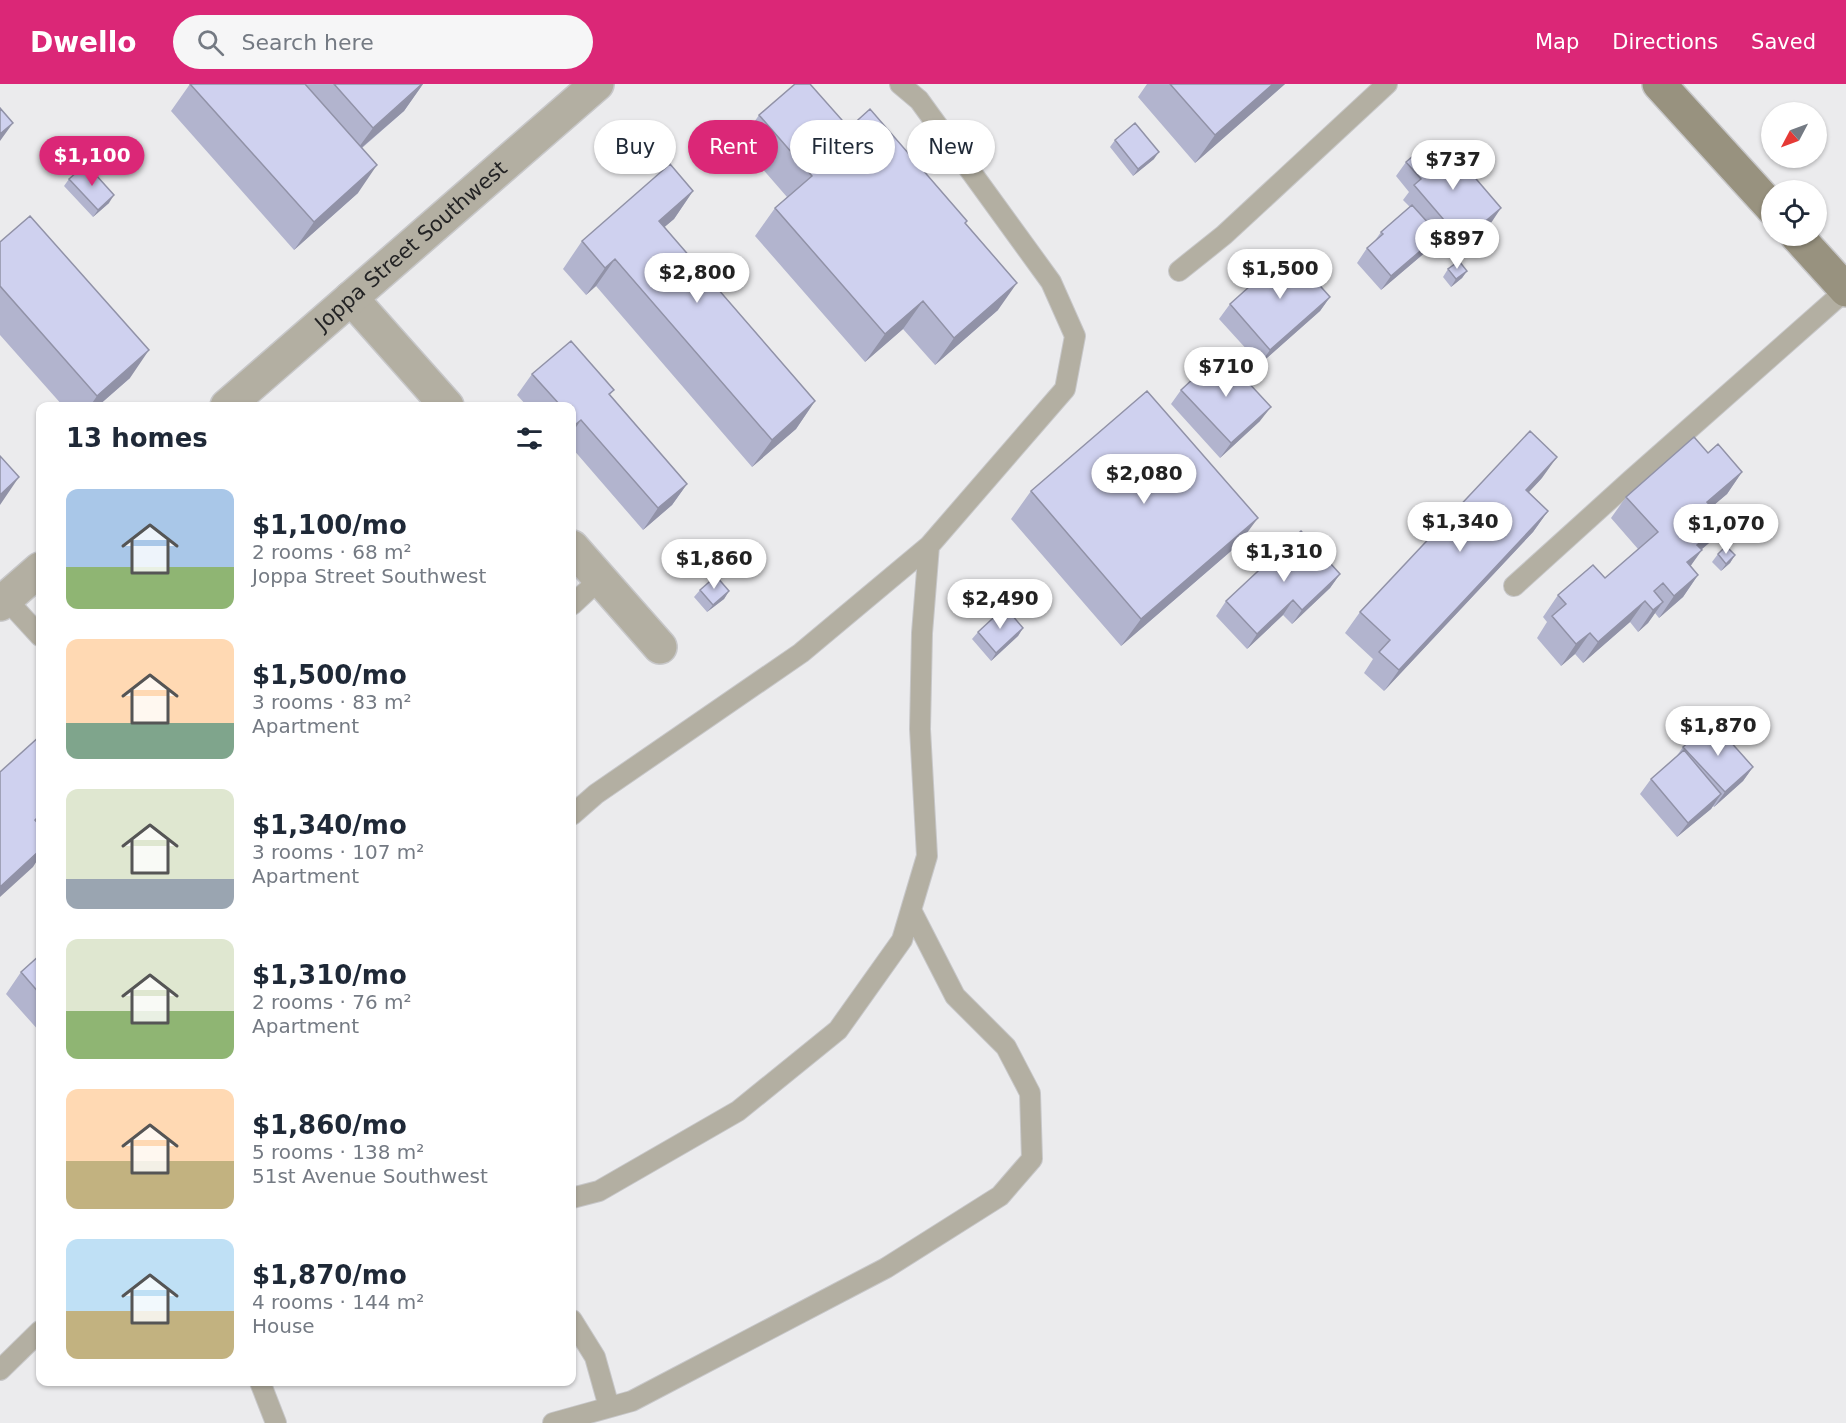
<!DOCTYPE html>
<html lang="en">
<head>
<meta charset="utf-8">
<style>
	:root { --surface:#fff; --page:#f6f6f7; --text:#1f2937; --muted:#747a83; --accent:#db2777 }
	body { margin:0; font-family:"DejaVu Sans",sans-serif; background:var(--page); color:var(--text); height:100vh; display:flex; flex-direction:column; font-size:22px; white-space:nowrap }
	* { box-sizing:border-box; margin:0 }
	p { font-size:20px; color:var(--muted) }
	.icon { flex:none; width:33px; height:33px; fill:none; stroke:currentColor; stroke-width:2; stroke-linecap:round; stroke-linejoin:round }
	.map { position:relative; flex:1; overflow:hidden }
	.details { position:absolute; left:36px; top:318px; width:540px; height:984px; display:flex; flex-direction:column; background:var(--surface); border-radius:12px; box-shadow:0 2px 4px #0004 }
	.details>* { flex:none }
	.hud { position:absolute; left:594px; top:36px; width:570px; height:54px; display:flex; gap:12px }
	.needle { width:39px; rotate:229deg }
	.controls { position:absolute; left:1761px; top:18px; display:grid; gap:12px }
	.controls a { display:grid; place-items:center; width:66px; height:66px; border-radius:50%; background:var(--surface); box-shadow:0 2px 4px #0004; font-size:30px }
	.price { position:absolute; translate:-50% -51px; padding:0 14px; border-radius:21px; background:#fff; color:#222; font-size:20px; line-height:39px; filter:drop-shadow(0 2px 3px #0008) }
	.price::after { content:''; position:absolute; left:50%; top:36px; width:18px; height:14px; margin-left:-9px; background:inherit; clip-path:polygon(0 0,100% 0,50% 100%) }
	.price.selected { background:var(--accent); color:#fff }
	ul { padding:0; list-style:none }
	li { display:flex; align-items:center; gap:18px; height:150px; padding:0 30px }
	li span { display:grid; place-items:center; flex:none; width:168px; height:120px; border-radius:12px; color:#555 }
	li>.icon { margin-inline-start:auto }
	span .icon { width:72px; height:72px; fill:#fffc; stroke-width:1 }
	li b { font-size:26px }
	h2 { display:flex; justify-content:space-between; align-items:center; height:72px; padding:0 30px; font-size:26px }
	.chip { padding:0 21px; border-radius:27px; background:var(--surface); box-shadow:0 2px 4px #0004; font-size:21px; line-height:54px }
	.chip.selected { background:var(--accent); color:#fff }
	header { display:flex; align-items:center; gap:36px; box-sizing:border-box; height:84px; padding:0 30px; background:var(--accent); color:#fff }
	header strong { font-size:28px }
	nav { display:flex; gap:33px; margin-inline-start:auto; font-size:21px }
	.search { width:420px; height:54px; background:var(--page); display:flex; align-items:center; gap:15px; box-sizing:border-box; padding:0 21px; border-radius:33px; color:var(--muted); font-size:22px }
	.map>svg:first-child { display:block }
</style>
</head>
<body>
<header>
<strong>Dwello</strong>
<div class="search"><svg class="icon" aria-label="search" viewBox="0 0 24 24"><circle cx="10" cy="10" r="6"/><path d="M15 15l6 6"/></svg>Search here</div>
<nav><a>Map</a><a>Directions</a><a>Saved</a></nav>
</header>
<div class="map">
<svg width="1846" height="1339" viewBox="0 0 1846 1339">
	<rect width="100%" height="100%" fill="#ebebed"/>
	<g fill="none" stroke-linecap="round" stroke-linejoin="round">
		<defs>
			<path id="lane" d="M1179,187L1224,151L1387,0
				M1514,502L1630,397L1846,206
				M6,515L40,552
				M572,521L600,495
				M572,731L596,710L801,569L929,462L1065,305L1075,252L1051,198L919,16L900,0
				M572,1114L599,1107L738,1027L838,946L902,856L927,772L920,645L922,549L929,462
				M572,1236L595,1273L609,1323
				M0,1286L40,1247
				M260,1298L276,1339
				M553,1339L632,1317L886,1184L1000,1112L1032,1075L1030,1009L1006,963L955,912L911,826"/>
			<g id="street">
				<path d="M351,214L447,322"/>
				<path id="s1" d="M227,322L597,0"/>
				<path d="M572,463L660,563"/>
				<path d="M0,520L40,485"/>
			</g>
			<path id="secondary" d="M1659,0L1772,124
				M1797,152L1846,206"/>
		</defs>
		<!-- lane casing -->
		<use href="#lane" stroke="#c7c7c9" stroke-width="22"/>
		<!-- street casing -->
		<use href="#street" stroke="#c7c7c9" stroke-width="36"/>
		<!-- secondary casing -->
		<use href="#secondary" stroke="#c7c7c9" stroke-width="36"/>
		<!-- lane -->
		<use href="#lane" stroke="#b3afa2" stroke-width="20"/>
		<!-- street -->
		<use href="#street" stroke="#b3afa2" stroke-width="33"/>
		<!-- secondary -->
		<use href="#secondary" stroke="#98927f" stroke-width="33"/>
	</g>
	<!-- wall -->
	<path fill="#b2b4ce" d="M190,0H423L404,27L362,64L358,109L294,166L171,27Z
		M1147,0H1285L1195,79L1138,13Z
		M759,31L849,44L966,139L998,226L935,281L903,245L865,278L755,152L775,124L787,113L740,59Z
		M1115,56L1154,75L1133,92L1110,63Z
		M1406,78L1491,139L1452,172L1437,154L1428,166L1381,206L1357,179L1367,164L1374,158L1381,148L1410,123L1403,116L1409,108L1396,92Z
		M69,95L109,119L93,133L64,102Z
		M693,107L674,135L664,143L815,317L796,345L752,383L596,202L586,211L563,185L582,157Z
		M0,158L130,294L98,322H63L0,251Z
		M1448,185L1467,187L1462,194L1451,203L1443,193Z
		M1330,213L1320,227L1260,280L1219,235L1230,220Z
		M532,290L614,306L610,311L687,400L672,421L643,446L572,364V322H527L517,311Z
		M1181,306L1260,337L1220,374L1171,320Z
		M1708,369L1742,388L1727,410L1711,423L1724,438L1709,459L1702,465L1690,482L1698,491L1683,513L1659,534L1655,529L1648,539L1638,548L1630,538L1583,579L1575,570L1561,582L1537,554L1547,538L1543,533L1558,511L1605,494L1638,465L1611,434L1626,413Z
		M1542,394L1529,408L1548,427L1533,448L1384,607L1364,589L1373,575L1345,549L1360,528Z
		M1031,407L1238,461L1121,562L1011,435Z
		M1718,470L1735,471L1730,479L1721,487L1712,478Z
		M1340,490L1330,504L1292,540L1283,531L1247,565L1216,532L1226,517Z
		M700,506L729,507L724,515L707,528L694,513Z
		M1023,544L1018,552L991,577L972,555L978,548Z
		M1683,663L1753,683L1743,697L1714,723L1713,722L1711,725L1677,753L1640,710L1651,695L1676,673Z
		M40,871V948L6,910L21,888Z"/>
	<!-- shaded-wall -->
	<path fill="#9192a7" d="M423,0L404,27L353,71L373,44Z
		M1273,0H1285L1195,79L1215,51Z
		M13,39L0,57V50Z
		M1159,68L1154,75L1133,92L1138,85Z
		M377,81L358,109L294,166L314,138Z
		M693,107L674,135L640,164L659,137Z
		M114,111L109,119L93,133L98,126Z
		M1501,124L1491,139L1452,172L1462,157Z
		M1439,151L1428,166L1381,206L1391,192Z
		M615,175L596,202L586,211L605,184Z
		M1467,187L1462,194L1451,203L1456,195Z
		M1017,199L998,226L935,281L954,254Z
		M1330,213L1320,227L1260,280L1270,266Z
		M923,217L903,245L865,278L885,250Z
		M149,266L130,294L98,322H90L97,312Z
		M815,317L796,345L752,383L772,356Z
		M1271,323L1260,337L1220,374L1231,359Z
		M581,336L572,349V347L576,340Z
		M1557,373L1542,394L1511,427L1526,406Z
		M1742,388L1727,410L1692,440L1707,418Z
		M19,393L0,421V411Z
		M687,400L672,421L643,446L658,424Z
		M1548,427L1533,448L1384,607L1399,586Z
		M1258,434L1238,461L1121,562L1141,535Z
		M1724,438L1709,459L1682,482L1697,461Z
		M1702,466L1687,487V478Z
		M1735,471L1730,479L1721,487L1726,480Z
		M1340,490L1330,504L1292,540L1302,526Z
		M1698,491L1683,513L1659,534L1674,512Z
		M729,507L724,515L707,528L713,521Z
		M1293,516L1283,531L1247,565L1257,550Z
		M1645,517L1630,538L1583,579L1598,558Z
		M1663,518L1648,539L1638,548L1653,526Z
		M1023,544L1018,552L991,577L996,569Z
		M1590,549L1575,570L1561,582L1576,560Z
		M1753,683L1743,697L1714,723L1725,708Z
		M1721,710L1711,725L1677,753L1688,739Z
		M40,731V741L35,736Z
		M40,766V772L33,783L0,813V803Z"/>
	<!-- building -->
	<path fill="#cfd1ef" stroke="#9192a7" stroke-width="1.5" d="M190,0H305L377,81L314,138Z
		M334,0H422L373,44Z
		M795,0H810L849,44L870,25L967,137L965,139L1017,199L954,254L923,217L885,250L775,124L812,92L759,31Z
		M1170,0H1273L1215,51Z
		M0,24L13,39L0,50Z
		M1135,39L1159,68L1138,85L1115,56Z
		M1428,59L1443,76L1453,68L1501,124L1462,157L1414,101L1421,95L1406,78Z
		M86,80L114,111L98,126L69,95Z
		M670,80L693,107L659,137L815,317L772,356L615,175L605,184L582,157Z
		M1412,121L1439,151L1391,192L1367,164L1383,150L1381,148Z
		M30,132L149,266L97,312L0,202V158Z
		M1289,167L1330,213L1270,266L1230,220Z
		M1459,177L1467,187L1456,195L1448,185Z
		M571,257L614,306L609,310L687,400L658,424L581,336L576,340L572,335V322H561L532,290Z
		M1221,269L1271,323L1231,359L1181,306Z
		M1147,307L1258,434L1141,535L1031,407Z
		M1530,347L1557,373L1526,406L1548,427L1399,586L1379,568L1390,556L1360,528Z
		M1694,353L1708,369L1718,360L1742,388L1707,418L1724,438L1697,461L1702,466L1687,478L1698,491L1674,512L1663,499L1654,507L1663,518L1653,526L1645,517L1598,558L1590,549L1576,560L1552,532L1566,520L1558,511L1593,481L1605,494L1658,448L1626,413Z
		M0,372L19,393L0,411Z
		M1301,447L1340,490L1302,526L1293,516L1257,550L1226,517Z
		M1726,462L1735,471L1726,480L1718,470Z
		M716,492L729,507L713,521L700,506Z
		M1005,523L1023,544L996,569L978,548Z
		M1712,637L1753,683L1725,708L1683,663Z
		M40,652V731L35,736L40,742V766L0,803V688Z
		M1684,666L1721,710L1688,739L1651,695Z
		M40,871V910L21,888Z"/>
	<g text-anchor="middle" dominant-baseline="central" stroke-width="4.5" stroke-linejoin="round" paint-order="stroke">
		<!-- street labels -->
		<g font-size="21" fill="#242425" stroke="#ebebed">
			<text stroke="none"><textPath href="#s1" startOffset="244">Joppa Street Southwest</textPath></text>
		</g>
	</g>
</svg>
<div class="controls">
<a><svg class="needle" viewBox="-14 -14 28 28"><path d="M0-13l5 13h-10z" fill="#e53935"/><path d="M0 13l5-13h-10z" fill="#747a83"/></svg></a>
<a><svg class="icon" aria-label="locate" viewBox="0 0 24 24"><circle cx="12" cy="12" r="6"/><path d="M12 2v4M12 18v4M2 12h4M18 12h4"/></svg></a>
</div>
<b class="price selected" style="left:92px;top:103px">$1,100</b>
<b class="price" style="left:1453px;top:107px">$737</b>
<b class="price" style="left:1457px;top:186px">$897</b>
<b class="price" style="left:1280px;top:216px">$1,500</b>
<b class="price" style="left:697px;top:220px">$2,800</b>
<b class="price" style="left:1226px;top:314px">$710</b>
<b class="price" style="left:1144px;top:421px">$2,080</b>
<b class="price" style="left:1460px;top:469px">$1,340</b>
<b class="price" style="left:1726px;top:471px">$1,070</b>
<b class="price" style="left:1284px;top:499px">$1,310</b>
<b class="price" style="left:714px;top:506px">$1,860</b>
<b class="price" style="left:1000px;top:546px">$2,490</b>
<b class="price" style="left:1718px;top:673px">$1,870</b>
<div class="hud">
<a class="chip">Buy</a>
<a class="chip selected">Rent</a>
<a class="chip">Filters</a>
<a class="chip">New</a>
</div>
<section class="details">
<h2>13 homes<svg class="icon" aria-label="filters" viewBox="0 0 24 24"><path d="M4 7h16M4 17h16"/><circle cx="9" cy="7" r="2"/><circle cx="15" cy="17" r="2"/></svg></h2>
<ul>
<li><span style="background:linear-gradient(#a9c7e8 65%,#8fb573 0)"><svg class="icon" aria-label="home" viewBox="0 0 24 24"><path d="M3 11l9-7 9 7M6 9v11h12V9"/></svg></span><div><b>$1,100/mo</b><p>2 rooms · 68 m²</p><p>Joppa Street Southwest</p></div></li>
<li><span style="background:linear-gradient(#ffd9b3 70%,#7fa58c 0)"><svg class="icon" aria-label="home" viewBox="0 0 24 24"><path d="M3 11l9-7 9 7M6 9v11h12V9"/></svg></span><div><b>$1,500/mo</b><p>3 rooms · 83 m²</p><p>Apartment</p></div></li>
<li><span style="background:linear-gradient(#dfe7d0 75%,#9aa5b1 0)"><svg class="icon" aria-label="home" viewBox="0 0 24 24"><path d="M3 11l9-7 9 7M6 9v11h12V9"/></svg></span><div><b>$1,340/mo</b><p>3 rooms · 107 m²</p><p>Apartment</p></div></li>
<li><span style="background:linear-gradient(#dfe7d0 60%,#8fb573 0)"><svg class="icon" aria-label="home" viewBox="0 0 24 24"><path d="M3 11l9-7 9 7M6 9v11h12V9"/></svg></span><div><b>$1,310/mo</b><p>2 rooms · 76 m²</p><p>Apartment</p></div></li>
<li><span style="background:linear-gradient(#ffd9b3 60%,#c2b280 0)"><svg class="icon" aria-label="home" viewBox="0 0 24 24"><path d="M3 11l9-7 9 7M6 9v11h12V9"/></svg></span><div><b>$1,860/mo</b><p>5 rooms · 138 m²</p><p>51st Avenue Southwest</p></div></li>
<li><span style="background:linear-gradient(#bfe0f5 60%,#c2b280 0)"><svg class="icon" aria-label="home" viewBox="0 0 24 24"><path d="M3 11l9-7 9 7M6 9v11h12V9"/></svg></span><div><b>$1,870/mo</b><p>4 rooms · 144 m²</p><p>House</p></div></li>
</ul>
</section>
</div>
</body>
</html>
